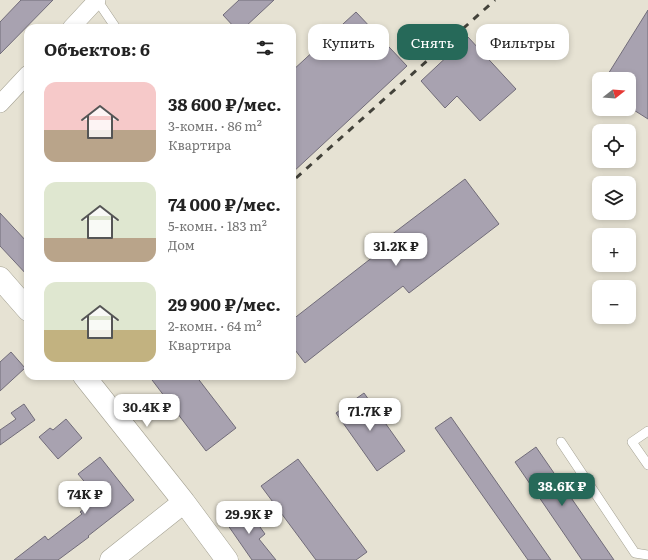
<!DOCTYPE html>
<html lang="ru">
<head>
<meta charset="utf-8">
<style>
	:root { --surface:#fff; --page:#f2f2f2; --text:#222; --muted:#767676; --accent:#266959 }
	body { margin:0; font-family:Literata,serif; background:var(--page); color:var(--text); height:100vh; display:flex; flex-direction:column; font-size:15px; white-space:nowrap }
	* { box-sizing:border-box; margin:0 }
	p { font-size:13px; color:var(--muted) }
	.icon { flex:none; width:22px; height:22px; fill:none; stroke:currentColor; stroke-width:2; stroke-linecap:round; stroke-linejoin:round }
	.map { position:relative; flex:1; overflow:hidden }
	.details { position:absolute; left:24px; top:24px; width:272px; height:356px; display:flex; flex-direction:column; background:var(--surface); border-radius:12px; box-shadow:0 2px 6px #0003 }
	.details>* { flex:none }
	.hud { position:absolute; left:308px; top:24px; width:280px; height:36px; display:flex; gap:8px }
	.needle { width:26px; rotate:73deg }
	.tools { position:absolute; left:592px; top:72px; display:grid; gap:8px }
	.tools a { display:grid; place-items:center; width:44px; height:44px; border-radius:8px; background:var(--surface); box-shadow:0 2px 6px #0003; font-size:20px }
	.price { position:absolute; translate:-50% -34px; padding:0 9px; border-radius:8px; background:#fff; color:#222; font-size:13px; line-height:26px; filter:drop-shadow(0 1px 2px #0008) }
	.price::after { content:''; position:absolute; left:50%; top:24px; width:12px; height:9px; margin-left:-6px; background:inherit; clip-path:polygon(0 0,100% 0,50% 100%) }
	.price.current { background:var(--accent); color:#fff }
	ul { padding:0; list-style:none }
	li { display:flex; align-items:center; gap:12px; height:100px; padding:0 20px }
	li span { display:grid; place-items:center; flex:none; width:112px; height:80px; border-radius:12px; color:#555 }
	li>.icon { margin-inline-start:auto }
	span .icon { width:48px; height:48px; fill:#fffc; stroke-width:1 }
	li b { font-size:17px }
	h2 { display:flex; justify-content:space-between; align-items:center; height:48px; padding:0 20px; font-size:17px }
	.tag { padding:0 14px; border-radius:12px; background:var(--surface); box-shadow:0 2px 6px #0003; font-size:14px; line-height:36px }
	.tag.current { background:var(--accent); color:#fff }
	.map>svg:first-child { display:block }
</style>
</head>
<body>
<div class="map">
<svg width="648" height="560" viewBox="0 0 648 560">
	<rect width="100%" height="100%" fill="#e6e2d3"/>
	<!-- building -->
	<path fill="#a8a2b0" stroke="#716c79" d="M21,0H53L0,54V22Z
		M239,0H274L244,28H235L223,15Z
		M648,10V119L629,107V79H605Z
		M356,12L407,66L292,173V71Z
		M468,37L516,89L480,121L457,96L445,108L421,81Z
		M465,179L499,224L409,293L403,286L305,363L292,346V320L378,253L374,248Z
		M0,213L28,243V276L0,246Z
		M11,352L25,368L0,391V362Z
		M149,376H196L236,428L206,451Z
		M364,393L405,451L377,471L336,413Z
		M24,404L35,420L0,445V430L16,419L11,413Z
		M451,417L551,560H528L435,428Z
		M66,419L82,438L58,459L39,437L50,428L53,430Z
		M536,447L614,560H582L515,462Z
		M100,457L134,500L88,536L89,537L58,560H14L45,536L48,540L82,514L80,512L98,498L78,474Z
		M298,459L367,552L356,560H316L261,486Z
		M245,506L265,534L259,539L276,560H252L225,521Z"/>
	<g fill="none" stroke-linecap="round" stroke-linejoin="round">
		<defs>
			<path id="lane" d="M97,0L116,28
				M648,431L632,442L648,465
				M561,442L635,553L648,555"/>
			<path id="street" d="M71,28L97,0
				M0,104L28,74"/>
			<path id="secondary" d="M0,278L28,310
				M84,376L184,502L227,560
				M111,560L184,502"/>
		</defs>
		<!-- lane casing -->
		<use href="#lane" stroke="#a3a091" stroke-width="10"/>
		<!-- street casing -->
		<use href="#street" stroke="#a3a091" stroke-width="18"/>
		<!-- secondary casing -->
		<use href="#secondary" stroke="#a3a091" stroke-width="23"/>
		<!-- lane -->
		<use href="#lane" stroke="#fff" stroke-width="9"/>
		<!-- street -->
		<use href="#street" stroke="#fff" stroke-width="17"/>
		<!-- secondary -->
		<use href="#secondary" stroke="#fff" stroke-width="22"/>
		<!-- rail -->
		<path stroke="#43423a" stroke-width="3" stroke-dasharray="7 7" stroke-linecap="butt" d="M296,178L495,0"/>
	</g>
</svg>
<div class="tools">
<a><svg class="needle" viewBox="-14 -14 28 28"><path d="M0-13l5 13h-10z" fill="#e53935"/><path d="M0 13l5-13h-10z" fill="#767676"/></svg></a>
<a><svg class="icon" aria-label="locate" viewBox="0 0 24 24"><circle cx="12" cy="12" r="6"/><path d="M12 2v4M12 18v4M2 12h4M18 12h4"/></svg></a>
<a><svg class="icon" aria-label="layers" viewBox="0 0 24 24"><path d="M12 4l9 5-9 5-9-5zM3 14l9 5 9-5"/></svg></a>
<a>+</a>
<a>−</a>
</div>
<b class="price" style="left:396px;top:267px">31.2K ₽</b>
<b class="price" style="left:147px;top:428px">30.4K ₽</b>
<b class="price" style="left:370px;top:432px">71.7K ₽</b>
<b class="price current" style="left:562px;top:507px">38.6K ₽</b>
<b class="price" style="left:85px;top:515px">74K ₽</b>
<b class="price" style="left:249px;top:535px">29.9K ₽</b>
<div class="hud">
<a class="tag">Купить</a>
<a class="tag current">Снять</a>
<a class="tag">Фильтры</a>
</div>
<section class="details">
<h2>Объектов: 6<svg class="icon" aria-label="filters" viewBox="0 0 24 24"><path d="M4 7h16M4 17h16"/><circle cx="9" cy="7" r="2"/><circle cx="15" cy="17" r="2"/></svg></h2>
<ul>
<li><span style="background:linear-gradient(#f6c9c9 60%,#b9a48a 0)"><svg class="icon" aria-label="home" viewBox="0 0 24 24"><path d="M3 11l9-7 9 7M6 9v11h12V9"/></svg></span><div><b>38 600 ₽/мес.</b><p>3-комн. · 86 m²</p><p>Квартира</p></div></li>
<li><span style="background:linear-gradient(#dfe7d0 70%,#b9a48a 0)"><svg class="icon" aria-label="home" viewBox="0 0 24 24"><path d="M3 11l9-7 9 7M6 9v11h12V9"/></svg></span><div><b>74 000 ₽/мес.</b><p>5-комн. · 183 m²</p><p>Дом</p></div></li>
<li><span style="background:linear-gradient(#dfe7d0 60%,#c2b280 0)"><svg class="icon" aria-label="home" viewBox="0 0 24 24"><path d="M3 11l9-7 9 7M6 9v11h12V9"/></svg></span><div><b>29 900 ₽/мес.</b><p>2-комн. · 64 m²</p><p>Квартира</p></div></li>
</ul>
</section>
</div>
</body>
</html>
